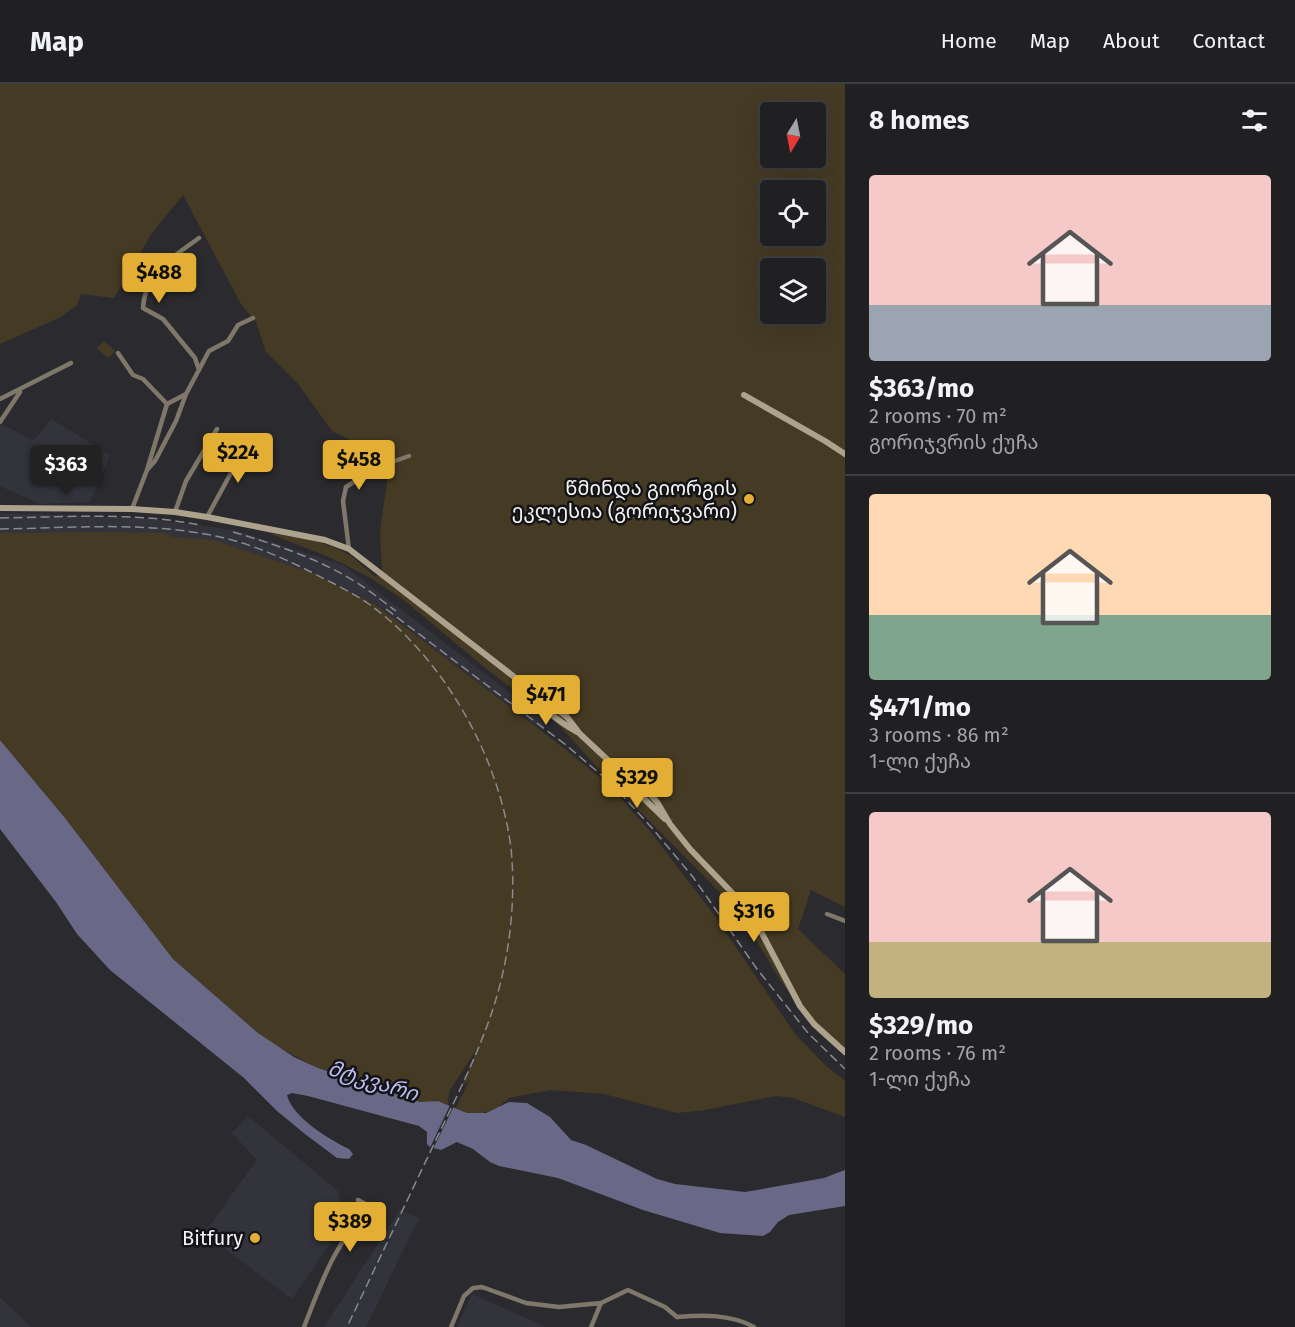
<!DOCTYPE html>
<html lang="en">
<head>
<meta charset="utf-8">
<style>
	:root { --surface:#202023; --page:#28282b; --text:#f1f3f6; --muted:#a2a3a6; --line:#3d3e41; --accent:#e3ae34 }
	body { margin:0; font-family:"Fira Sans","Noto Sans Georgian",sans-serif; background:var(--page); color:var(--text); height:100vh; display:flex; flex-direction:column; font-size:22px; white-space:nowrap }
	* { box-sizing:border-box; margin:0 }
	p { font-size:20px; color:var(--muted) }
	.icon { flex:none; width:33px; height:33px; fill:none; stroke:currentColor; stroke-width:2; stroke-linecap:round; stroke-linejoin:round }
	.map { position:relative; flex:1; overflow:hidden }
	.side { display:flex; flex-direction:column; background:var(--surface); width:450px }
	.side>* { flex:none }
	.needle { width:39px; rotate:190deg }
	.buttons { position:absolute; left:760px; top:18px; display:grid; gap:12px }
	.buttons a { display:grid; place-items:center; width:66px; height:66px; border-radius:6px; background:var(--surface); box-shadow:0 6px 24px #0002,0 0 0 2px var(--line); font-size:30px }
	.price { position:absolute; translate:-50% -51px; padding:0 14px; border-radius:6px; background:var(--accent); color:#111; font-size:20px; line-height:39px; filter:drop-shadow(0 2px 3px #0008) }
	.price::after { content:''; position:absolute; left:50%; top:36px; width:18px; height:14px; margin-left:-9px; background:inherit; clip-path:polygon(0 0,100% 0,50% 100%) }
	.price.on { background:#222; color:#fff }
	ul { padding:0; list-style:none }
	li { display:grid; align-content:center; gap:12px; height:318px; padding:0 24px }
	li+li { border-top:2px solid var(--line) }
	li span { display:grid; place-items:center; height:186px; border-radius:6px; color:#555 }
	li>.icon { margin-inline-start:auto }
	span .icon { width:108px; height:108px; fill:#fffc; stroke-width:1 }
	li b { font-size:26px }
	h2 { display:flex; justify-content:space-between; align-items:center; height:72px; padding:0 24px; font-size:26px }
	header { display:flex; align-items:center; gap:36px; box-sizing:border-box; height:84px; padding:0 30px; background:var(--surface); border-bottom:2px solid var(--line) }
	header strong { font-size:28px }
	nav { display:flex; gap:33px; margin-inline-start:auto; font-size:21px }
	main { display:flex; flex:1; min-height:0 }
	.map>svg:first-child { display:block }
</style>
</head>
<body>
<header>
<strong>Map</strong>
<nav><a>Home</a><a>Map</a><a>About</a><a>Contact</a></nav>
</header>
<main>
<div class="map">
<svg width="845" height="1243" viewBox="0 0 845 1243">
	<rect width="100%" height="100%" fill="#2b2b2f"/>
	<!-- built -->
	<path fill="#33333c" d="M51,335L110,371L90,418L40,420L0,402V343L2,340L32,356L36,354Z
		M0,429L143,434L234,446L343,481L548,638L541,646L376,520L315,490L120,451L0,449Z
		M248,1032L339,1108V1115L350,1122L331,1147L336,1151L292,1215L204,1149L257,1076L232,1049Z
		M400,1126L419,1134L366,1243H324Z
		M472,1210L546,1243H457Z
		M0,1213L31,1243H0Z"/>
	<!-- green -->
	<path fill="#453a24" fill-rule="evenodd" d="M0,0H845V823L811,806L798,845L845,890V972L812,941L780,896L740,829L609,696L558,640L483,582L405,517L369,493L329,473L268,449C295,453 322,456 346,469C357,475 366,486 376,493L382,486L380,447L387,398L383,372L332,347L299,301L266,268L256,238L241,220L183,111L152,149L114,214L81,210L77,221L61,233L0,260ZM771,28H816V74H771ZM771,106H816V152H771ZM771,184H816V230H771Z
		M104,257L115,267L108,274L97,264Z
		M96,448L164,449L173,453L214,456L315,490L375,520L565,665L609,701L649,746L712,828L795,950L825,981L845,997V1033L793,1014L776,1012L705,1026L677,1029L604,1010L550,1006L509,1014L497,1024L480,1030L467,1029L456,1024L469,997L462,1001L478,963L449,1008L448,1021L436,1016L427,1019L420,1018L400,1009L318,984L276,962L258,949L173,875L65,734L0,656V449Z"/>
	<!-- water -->
	<path fill="#696887" d="M0,656L65,734L173,875L258,949L294,973L318,984L342,992L400,1009L420,1018L438,1017L467,1029H486L509,1018L527,1019L550,1033L571,1056L586,1061L657,1095L675,1100L745,1108L824,1094L845,1086V1122L789,1131L778,1138L770,1148L763,1152L720,1149L643,1126L558,1094L499,1082L490,1078L473,1065L457,1058L441,1066L430,1063L427,1060V1048L419,1042L308,1012L292,1009L287,1011C292,1033 330,1056 349,1065L353,1070L349,1075L337,1074L305,1050L277,1027L244,994L110,886L77,850L56,818L0,745Z"/>
	<!-- pier -->
	<path fill="#2b2b2f" d="M451,1019L455,1020L432,1067L429,1066Z"/>
	<g fill="none" stroke-linecap="round" stroke-linejoin="round">
		<!-- street -->
		<path stroke="#7e776a" stroke-width="4.5" d="M118,269L133,291L143,295L167,320
			M199,286L195,274L163,235L143,224C145,188 173,173 199,154
			M0,315L71,279
			M0,338L20,308
			M147,386L155,377L176,337L186,310L209,267L228,257L238,241L253,234
			M132,425L147,386L167,320L186,310
			M175,428L186,397L217,345
			M207,433L249,356
			M349,465L343,417L346,403L375,384L409,372
			M827,830L845,837
			M304,1243C321,1200 336,1153 373,1124L358,1116
			M451,1243L464,1212L473,1204L482,1203L526,1219L559,1223L601,1219L628,1206L665,1223L677,1233C703,1231 731,1230 754,1243
			M591,1243L601,1219"/>
		<!-- secondary -->
		<path stroke="#ada28c" stroke-width="6" d="M744,311L825,357L845,370
			M0,424L132,425L175,428L207,433L325,456L349,465L535,609L567,633L580,650L625,692L642,701L657,718L670,740L690,765L739,816L757,840L800,922L814,940L845,968
			M536,612C547,629 560,638 577,648
			M627,695L635,706L665,735"/>
		<!-- rail -->
		<path stroke="#8a8a8e" stroke-width="1.5" stroke-dasharray="9 4.5" stroke-linecap="butt" d="M0,434C67,433 135,428 200,441
			M0,445C73,444 149,437 220,453C251,460 281,473 309,487C328,497 348,506 366,518C443,572 499,672 511,764C515,805 512,848 503,888C490,948 460,1005 434,1060C405,1121 376,1182 347,1243
			M233,448C274,460 317,474 354,497C369,506 382,517 396,527
			M386,525L566,661L612,700L652,744L693,793L757,885L808,949L845,985"/>
	</g>
	<!-- markers -->
	<g fill="#e3ae34" stroke="#141416" stroke-width="2">
		<circle cx="749" cy="415" r="6"/>
		<circle cx="255" cy="1154" r="6"/>
	</g>
	<g text-anchor="middle" dominant-baseline="central" stroke-width="5" stroke-linejoin="round" paint-order="stroke">
		<!-- poi labels -->
		<g font-size="20" fill="#f4f4f7" stroke="#141416" text-anchor="end">
			<text x="737" y="404">წმინდა გიორგის<tspan x="737" dy="23">ეკლესია (გორიჯვარი)</tspan></text>
			<text x="243" y="1154">Bitfury</text>
		</g>
		<!-- water labels -->
		<g font-size="21" font-style="italic" fill="#bbbaf1" stroke="#141416">
			<text transform="translate(373 997) rotate(17)">მტკვარი</text>
		</g>
	</g>
</svg>
<div class="buttons">
<a><svg class="needle" viewBox="-14 -14 28 28"><path d="M0-13l5 13h-10z" fill="#e53935"/><path d="M0 13l5-13h-10z" fill="#a2a3a6"/></svg></a>
<a><svg class="icon" aria-label="locate" viewBox="0 0 24 24"><circle cx="12" cy="12" r="6"/><path d="M12 2v4M12 18v4M2 12h4M18 12h4"/></svg></a>
<a><svg class="icon" aria-label="layers" viewBox="0 0 24 24"><path d="M12 4l9 5-9 5-9-5zM3 14l9 5 9-5"/></svg></a>
</div>
<b class="price" style="left:159px;top:220px">$488</b>
<b class="price" style="left:238px;top:400px">$224</b>
<b class="price" style="left:359px;top:407px">$458</b>
<b class="price on" style="left:66px;top:412px">$363</b>
<b class="price" style="left:546px;top:642px">$471</b>
<b class="price" style="left:637px;top:725px">$329</b>
<b class="price" style="left:754px;top:859px">$316</b>
<b class="price" style="left:350px;top:1169px">$389</b>
</div>
<section class="side">
<h2>8 homes<svg class="icon" aria-label="filters" viewBox="0 0 24 24"><path d="M4 7h16M4 17h16"/><circle cx="9" cy="7" r="2"/><circle cx="15" cy="17" r="2"/></svg></h2>
<ul>
<li><span style="background:linear-gradient(#f6c9c9 70%,#9aa5b1 0)"><svg class="icon" aria-label="home" viewBox="0 0 24 24"><path d="M3 11l9-7 9 7M6 9v11h12V9"/></svg></span><div><b>$363/mo</b><p>2 rooms · 70 m²</p><p>გორიჯვრის ქუჩა</p></div></li>
<li><span style="background:linear-gradient(#ffd9b3 65%,#7fa58c 0)"><svg class="icon" aria-label="home" viewBox="0 0 24 24"><path d="M3 11l9-7 9 7M6 9v11h12V9"/></svg></span><div><b>$471/mo</b><p>3 rooms · 86 m²</p><p>1-ლი ქუჩა</p></div></li>
<li><span style="background:linear-gradient(#f6c9c9 70%,#c2b280 0)"><svg class="icon" aria-label="home" viewBox="0 0 24 24"><path d="M3 11l9-7 9 7M6 9v11h12V9"/></svg></span><div><b>$329/mo</b><p>2 rooms · 76 m²</p><p>1-ლი ქუჩა</p></div></li>
</ul>
</section>
</main>
</body>
</html>
